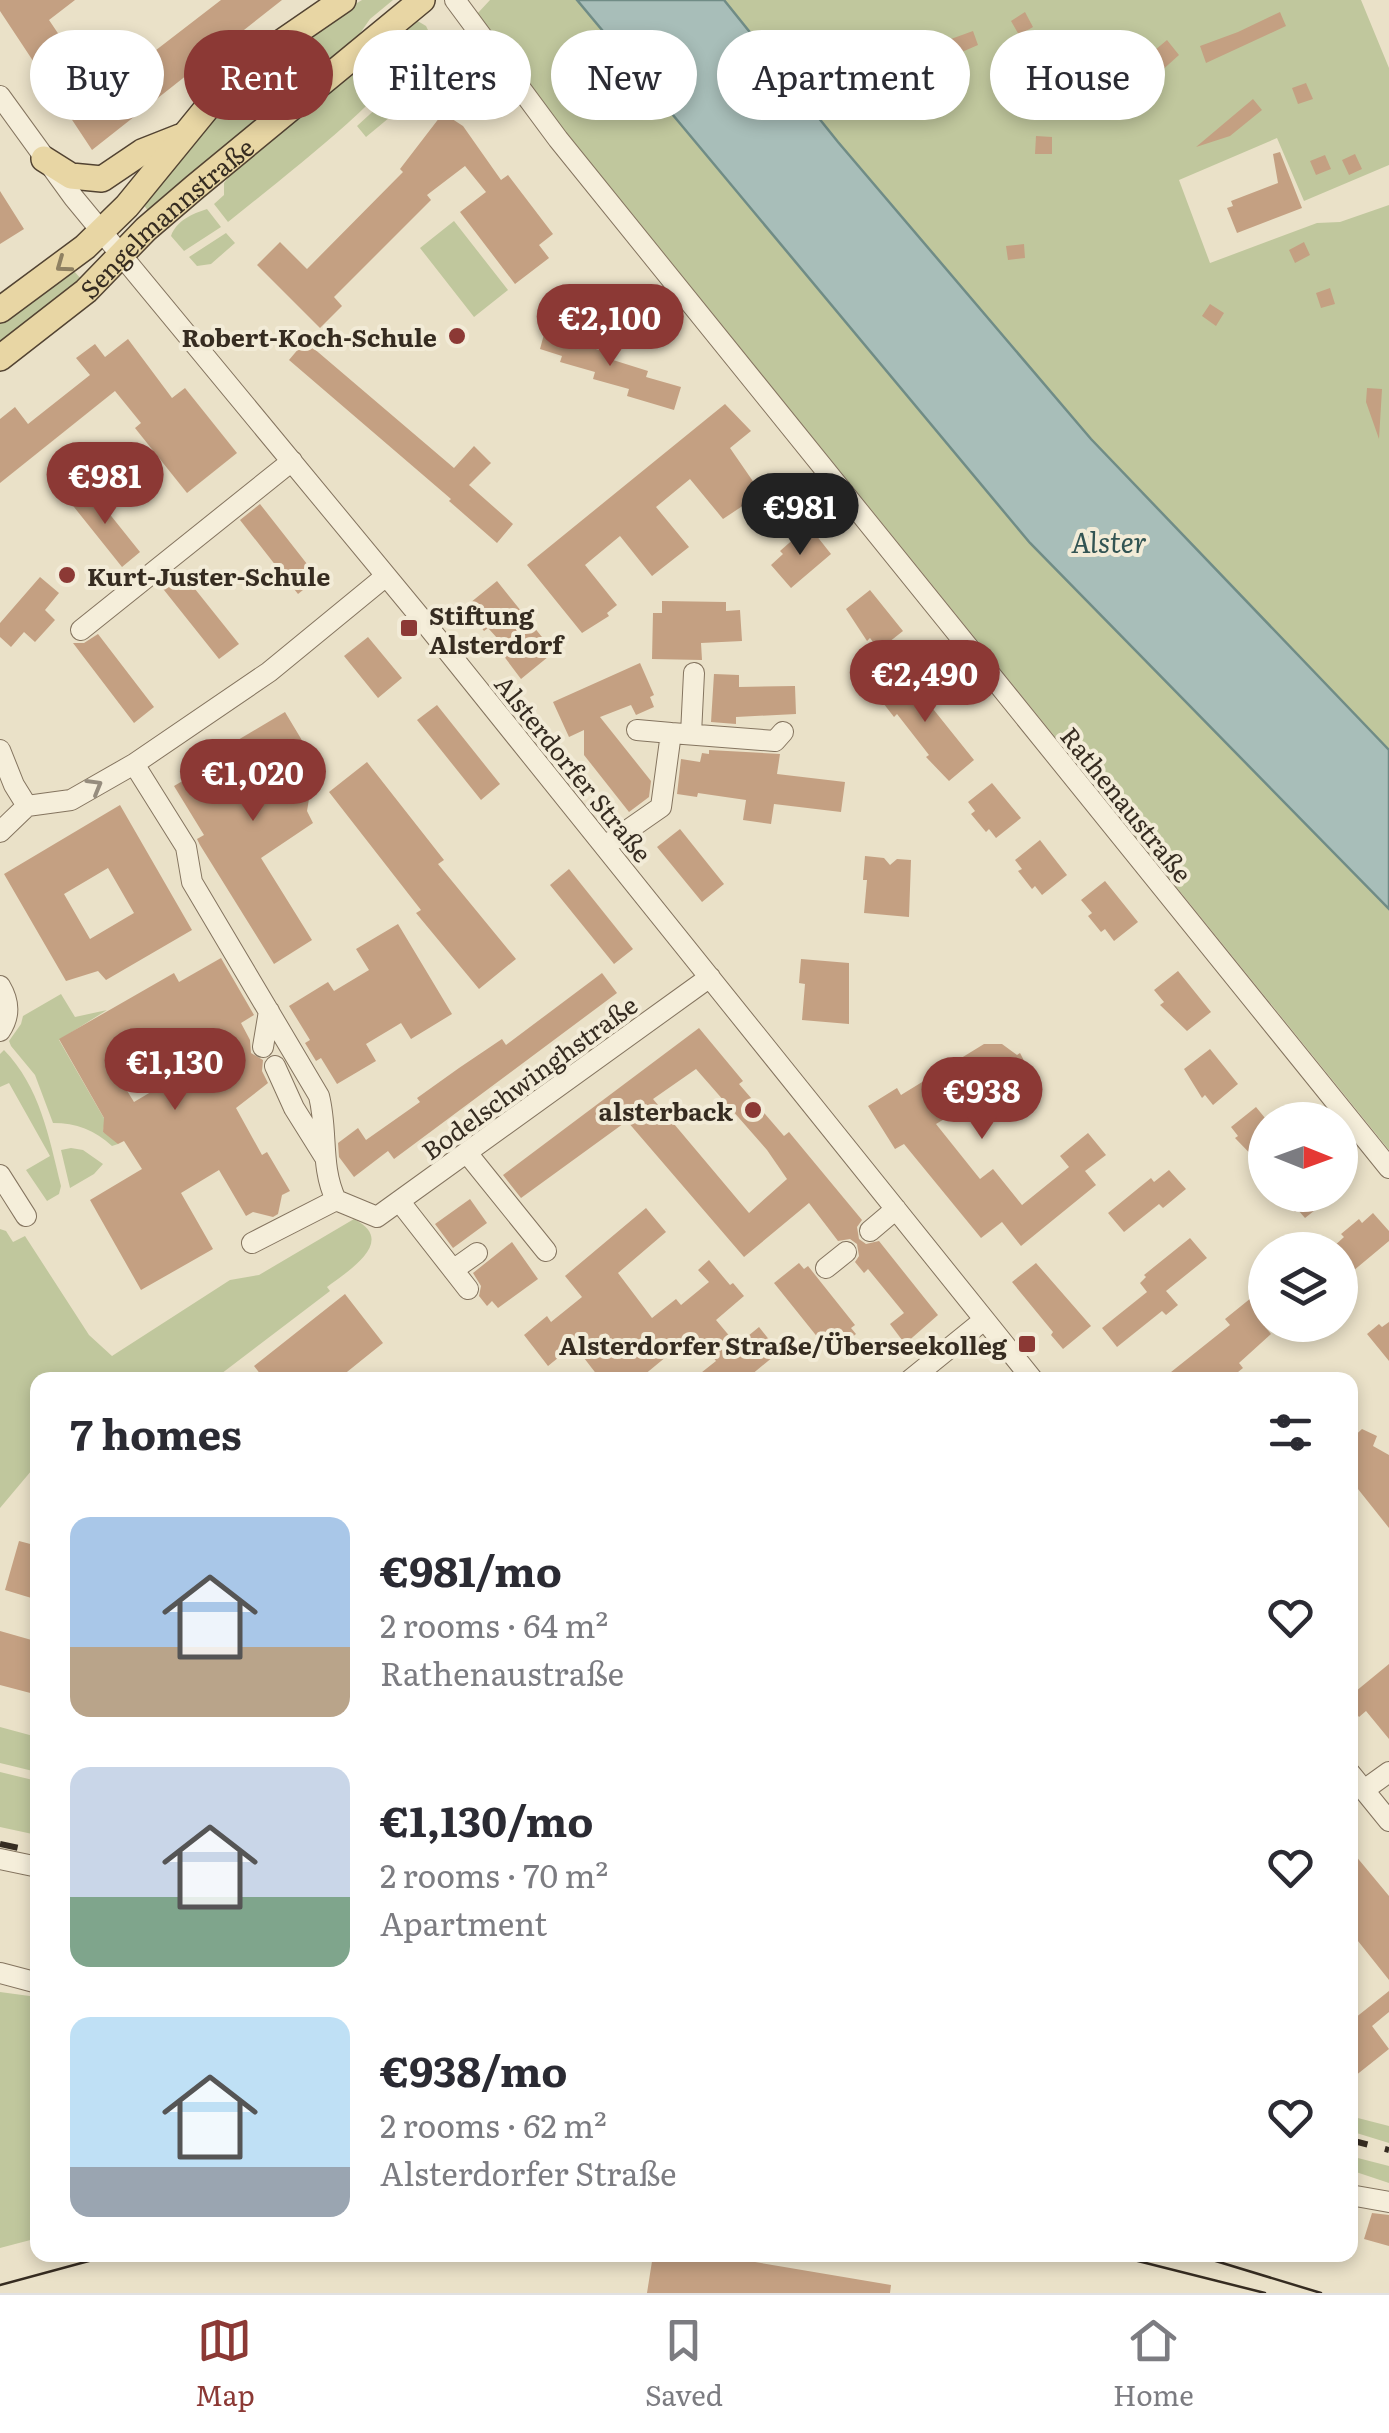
<!DOCTYPE html>
<html lang="en">
<head>
<meta charset="utf-8">
<style>
	:root { --surface:#fff; --page:#f7f7f7; --text:#2b2b33; --muted:#7c7c81; --line:#e1e1e2; --accent:#8c3935 }
	body { margin:0; font-family:Literata,serif; background:var(--page); color:var(--text); height:100vh; display:flex; flex-direction:column; font-size:38px; white-space:nowrap }
	* { box-sizing:border-box; margin:0 }
	p { font-size:32px; color:var(--muted) }
	.icon { flex:none; width:55px; height:55px; fill:none; stroke:currentColor; stroke-width:2; stroke-linecap:round; stroke-linejoin:round }
	.map { position:relative; flex:1; overflow:hidden }
	.drawer { position:absolute; left:30px; top:1372px; width:1328px; height:890px; display:flex; flex-direction:column; background:var(--surface); border-radius:20px; box-shadow:0 5px 15px #0003 }
	.drawer>* { flex:none }
	.guide { position:absolute; left:30px; top:30px; width:1330px; height:90px; display:flex; gap:20px }
	.needle { width:65px; rotate:91deg }
	.tools { position:absolute; left:1248px; top:1102px; display:grid; gap:20px }
	.tools a { display:grid; place-items:center; width:110px; height:110px; border-radius:50%; background:var(--surface); box-shadow:0 5px 15px #0003; font-size:50px }
	.price { position:absolute; translate:-50% -85px; padding:0 22px; border-radius:35px; background:var(--accent); color:#fff; font-size:32px; line-height:65px; filter:drop-shadow(0 2px 5px #0008) }
	.price::after { content:''; position:absolute; left:50%; top:60px; width:30px; height:22px; margin-left:-15px; background:inherit; clip-path:polygon(0 0,100% 0,50% 100%) }
	.price.current { background:#222; color:#fff }
	ul { padding:0; list-style:none }
	li { display:flex; align-items:center; gap:30px; height:250px; padding:0 40px }
	li span { display:grid; place-items:center; flex:none; width:280px; height:200px; border-radius:20px; color:#555 }
	li>.icon { margin-inline-start:auto }
	span .icon { width:120px; height:120px; fill:#fffc; stroke-width:1 }
	li b { font-size:42px }
	h2 { display:flex; justify-content:space-between; align-items:center; height:120px; padding:0 40px; font-size:42px }
	.pill { padding:0 35px; border-radius:45px; background:var(--surface); box-shadow:0 5px 15px #0003; font-size:35px; line-height:90px }
	.pill.current { background:var(--accent); color:#fff }
	.menu { display:flex; justify-content:space-around; align-items:center; height:140px; border-top:2px solid var(--line); background:var(--surface); font-size:28px; color:var(--muted) }
	.menu a { display:grid; justify-items:center; gap:5px }
	.menu .current { color:var(--accent) }
	.map>svg:first-child { display:block }
</style>
</head>
<body>
<div class="map">
<svg width="1389" height="2293" viewBox="0 0 1389 2293">
	<rect width="100%" height="100%" fill="#eae1c8"/>
	<!-- green -->
	<path fill="#c0c79d" d="M362,0H393L370,19L356,39L149,212L142,203L224,103L315,28Z
		M490,0H577L1030,543L1389,909V1150L566,132L477,14Z
		M724,0H1361L1389,68V165L1304,201L1277,138L1179,180L1210,263L1317,223L1340,222L1389,205V750L1091,439L838,142Z
		M416,20L426,26L431,36C373,109 300,164 228,222L214,204L224,195V183L242,160Z
		M458,31H462L490,68L489,75L483,76L453,41Z
		M436,40H439L431,83L366,137L357,126L404,83Z
		M451,46L475,74L473,76L444,72L447,47Z
		M207,209L221,227L184,251L171,236C177,220 192,214 207,209Z
		M454,221L508,290L474,317L420,248Z
		M226,233L235,243L211,264L197,266L189,257Z
		M73,270L82,280L0,346V321Z
		M61,994L75,1017L107,1010L59,1040L105,1120L103,1132L115,1137L118,1144L112,1146C95,1130 76,1123 53,1123L35,1075L11,1046L9,1041L21,1024L23,1016Z
		M4,1050C40,1087 49,1137 61,1186L59,1194L47,1201L26,1170L50,1156L9,1083L0,1087V1054Z
		M71,1148L83,1150L103,1164L94,1174L70,1188L61,1150Z
		M354,1219C398,1241 348,1271 327,1287L330,1291L213,1380H38L37,1464L0,1508V1229L6,1231L13,1242L25,1236L89,1335L112,1356L230,1280L259,1275Z
		M0,1727L37,1737V1772L0,1763Z
		M0,1772L37,1781V1835L0,1827Z
		M0,1992L37,1997L38,2238L0,2248Z
		M1350,2116L1389,2126V2143L1350,2131Z
		M1350,2156L1389,2166V2183L1350,2170Z"/>
	<!-- water -->
	<path fill="#a8beb9" stroke="#708c86" stroke-width="2.5" d="M577,0H724L838,142L1091,439L1389,750V909L1030,543Z"/>
	<!-- building -->
	<path fill="#c4a082" fill-rule="evenodd" d="M0,0H75L49,20L99,94L221,0H282L92,150L0,11Z
		M1025,12L1033,27L1019,35L1011,21Z
		M1280,12L1286,26L1206,63L1200,46L1238,32Z
		M973,31L978,45L932,65L923,44L937,38L940,43Z
		M873,39L875,56L861,58L859,41Z
		M1167,40L1179,55L1138,92L1124,76Z
		M1306,83L1313,99L1298,104L1292,88Z
		M1253,99L1262,110L1230,136L1196,147Z
		M443,113L463,126L501,180L508,175L553,234L539,245L549,258L515,284L460,212L486,192L465,166L427,195L431,200L334,297L342,306L320,328L257,265L280,242L307,269L403,172L400,169Z
		M1036,136L1052,137V154H1035Z
		M1280,152L1302,208L1237,233L1227,208L1233,206L1231,201L1278,183L1273,154Z
		M1355,154L1362,169L1349,175L1342,160Z
		M1325,155L1331,169L1316,175L1310,161Z
		M0,191L24,229L0,244Z
		M1304,242L1310,255L1295,263L1289,250Z
		M1024,244L1025,258L1008,260L1006,246Z
		M1330,288L1335,304L1321,308L1316,293Z
		M1210,304L1224,313L1216,326L1202,316Z
		M546,327L582,338L580,344L615,355L613,360L648,371L646,377L681,387L674,410L627,396L629,389L593,379L595,372L560,362L562,356L540,349Z
		M128,339L172,398L185,388L237,453L187,493L135,428L141,423L115,391L0,483V419L15,407L28,424L90,375L76,358L95,344L105,357Z
		M305,341L454,468L474,446L491,463L469,485L513,524L497,543L449,501L451,499L289,360Z
		M1367,388L1382,389L1379,439L1366,402Z
		M725,404L751,431L730,448L759,490L750,497L753,499L723,519L690,479L656,507L689,547L652,576L620,536L585,565L617,605L607,613L609,616L582,633L527,565Z
		M88,487L140,552L122,567L70,502Z
		M260,504L318,578L298,594L240,520Z
		M812,530L831,554L791,588L771,565L783,554L780,551L797,536L800,540Z
		M179,569L239,644L219,659L160,585Z
		M40,577L59,593L45,610L55,620L35,642L24,632L11,647L0,637V623Z
		M497,581L554,652L521,679L503,655L508,652L498,639L488,628L484,631L465,607Z
		M870,590L903,631L879,650L870,638L867,641L846,609Z
		M662,601L726,602V611L740,610L742,641L701,643L702,660L652,659L653,613H662Z
		M98,634L154,707L134,723L73,643H84Z
		M368,637L402,678L378,698L344,656Z
		M640,663L654,695L650,697L654,707L636,715L631,705L600,717L651,781L649,797L629,812L584,755V730L569,737L553,702Z
		M901,669L974,760L949,781L926,757L929,755L897,714L894,717L880,699L883,697L876,688Z
		M714,674L739,675V687L795,686L796,714L736,717V724L711,722Z
		M437,705L500,784L481,800L417,720Z
		M285,712L303,742L290,750L311,787L307,811L313,823L261,858L312,940L274,964L200,845L197,839L204,835L174,786L186,779L180,769L209,752L211,756Z
		M709,750L780,754L777,774L845,782L841,812L774,804L771,824L743,820L746,800L698,793L697,797L677,794L681,759L700,762L702,753L709,754Z
		M367,762L444,860L438,864L516,959L479,989L416,913L421,910L329,792Z
		M992,783L1021,818L996,838L989,829L986,832L971,814L975,811L968,802Z
		M120,805L192,930L106,980L98,971L66,981L4,874ZM108,868L134,913L90,939L64,894Z
		M680,829L724,884L702,902L657,847Z
		M1040,840L1067,875L1042,895L1035,886L1032,889L1018,871L1022,869L1015,860Z
		M865,856L884,858L890,865L897,859L911,860L909,917L864,913L867,880H863Z
		M569,869L633,949L614,964L550,885Z
		M1105,881L1138,922L1114,941L1105,929L1101,932L1088,916L1092,913L1081,900Z
		M398,924L452,1014L411,1039L401,1023L366,1044L376,1061L337,1084L321,1058L316,1061L305,1043L310,1040L289,1006L328,982L334,991L369,970L356,949Z
		M221,958L254,1015L241,1023L250,1040L251,1053L263,1060L262,1071L268,1083L236,1108L262,1155L267,1152L290,1191L282,1195L278,1214L273,1217L253,1212L246,1216L219,1170L181,1193L213,1249L141,1290L90,1200L142,1169L124,1141L118,1144L103,1132L104,1118L59,1039L174,973L179,982ZM140,1052L161,1086L134,1102L113,1068Z
		M801,959L849,963V1024L802,1020L805,984L799,983Z
		M1178,971L1211,1012L1187,1031L1160,1005L1164,1002L1154,990Z
		M602,973L617,993L394,1159L388,1151L354,1177L339,1157L338,1143L358,1128L366,1140L420,1102L417,1098L459,1068L502,1039L506,1045Z
		M699,1028L743,1081L739,1084L784,1136L789,1132L862,1220L857,1227L859,1239L866,1244L879,1241L938,1315L905,1344L890,1324L904,1313L868,1269L864,1273L855,1262L859,1256L857,1244L850,1239L838,1241L809,1203L744,1257L627,1121L521,1198L503,1175ZM696,1069L767,1150L787,1179L749,1213L653,1099Z
		M984,1044H1002L1017,1055L1020,1053L1042,1095L1004,1118L1001,1104L992,1090L936,1124L980,1179L993,1169L1022,1205L1069,1167L1060,1156L1088,1133L1106,1155L1085,1171L1096,1185L1021,1246L1002,1222L981,1238L904,1144L895,1149L868,1106L897,1088L901,1095Z
		M1210,1049L1238,1084L1213,1105L1205,1095L1202,1098L1184,1069Z
		M1256,1107L1265,1118V1169L1235,1138L1238,1136L1231,1127Z
		M1169,1170L1186,1189L1163,1208L1159,1204L1124,1232L1108,1213L1151,1178L1154,1182Z
		M1281,1195H1334L1305,1218L1298,1210L1295,1212Z
		M470,1199L487,1223L453,1248L435,1224Z
		M646,1208L666,1232L618,1273L652,1318L676,1299L681,1305L709,1282L698,1270L709,1260L730,1285L733,1283L744,1296L716,1320L737,1345L759,1327L779,1352L745,1380H692L716,1361L695,1333L638,1380H601L574,1345L548,1366L524,1335L547,1316L551,1322L582,1297L565,1276Z
		M1373,1213L1389,1231V1241L1353,1271L1340,1256V1250L1333,1247L1344,1237L1341,1234L1359,1219L1362,1223Z
		M1190,1238L1207,1258L1166,1291L1178,1305L1166,1315L1162,1311L1117,1347L1102,1328L1147,1292L1140,1283L1146,1277L1144,1275Z
		M512,1242L538,1279L498,1308L492,1301L487,1306L479,1296L481,1286L473,1273Z
		M799,1263L804,1269L808,1266L855,1325L851,1328L856,1334L831,1354L774,1283Z
		M1036,1263L1091,1326L1063,1349L1051,1335L1053,1332L1012,1282Z
		M345,1294L383,1343L337,1380H265L254,1366Z
		M1256,1294L1265,1305V1327L1271,1334L1239,1363L1243,1368L1228,1380H1161L1230,1325L1225,1319Z
		M1389,1322V1361L1367,1334L1379,1324L1382,1327Z
		M1362,1429L1377,1436L1373,1446L1389,1455V1528L1350,1479V1440Z
		M19,1541L38,1546V1600L5,1590Z
		M0,1631L35,1641L32,1651H38V1695L0,1685Z
		M1389,1664V1739L1366,1711L1359,1717L1350,1706V1696Z
		M1350,1849L1389,1896V1980L1350,1931Z
		M1389,1991V2012L1372,2026L1389,2049L1350,2080V2022Z
		M1372,2213L1389,2215V2246L1364,2239Z
		M653,2255H714L891,2285L890,2293H647Z"/>
	<g fill="none" stroke-linecap="round" stroke-linejoin="round">
		<defs>
			<path id="minor" d="M455,0L558,139L1389,1168
				M0,96L74,198L421,618L1033,1380
				M81,630L292,461
				M637,730L671,733
				M691,734L694,673
				M0,750L14,785L27,806
				M134,764L186,847L192,882L319,1096C328,1131 320,1167 336,1200L377,1217L710,977
				M27,806L71,800L134,764L269,672L386,576
				M0,832L27,806
				M605,846L661,807L671,733L775,741L783,732
				M0,986C9,1001 11,1015 0,1031
				M263,1047L269,1011
				M275,1066L294,1108L324,1156
				M467,1153L546,1251
				M0,1175L26,1216
				M400,1202L468,1289
				M870,1231L896,1209
				M252,1243L336,1200
				M826,1268L846,1252
				M453,1270L477,1253
				M910,1380L984,1320
				M1350,1773L1389,1821
				M1364,1790L1389,1772
				M0,1859L38,1867
				M0,1973L38,1983
				M1350,2195L1389,2202"/>
			<g id="major">
				<path d="M44,159L71,176L102,179L142,152L180,137"/>
				<path d="M0,310L85,247L127,206L216,97L276,46L343,0"/>
				<path id="s1" d="M0,358L86,291L146,229L195,187L422,0"/>
			</g>
		</defs>
		<!-- minor casing -->
		<use href="#minor" stroke="#84745f" stroke-width="22"/>
		<!-- major casing -->
		<use href="#major" stroke="#524332" stroke-width="28"/>
		<!-- minor -->
		<use href="#minor" stroke="#f5eeda" stroke-width="20"/>
		<!-- major -->
		<use href="#major" stroke="#e8d6a4" stroke-width="25"/>
		<!-- tram -->
		<path stroke="#362c21" stroke-width="2.5" d="M1114,2255L1265,2293
			M1196,2255L1321,2293
			M0,2285L111,2255"/>
		<!-- rail -->
		<path stroke="#362c21" stroke-width="6" stroke-dasharray="18 18" stroke-linecap="butt" d="M0,1844L38,1852
			M1350,2140L1389,2150"/>
	</g>
	<!-- one-way arrows -->
	<defs><path id="oneway-chevron" d="M-2-3.5L2.5 0L-2 3.5" fill="none" stroke-width="1.6" stroke-linecap="round" stroke-linejoin="round" transform="scale(2.5)"/></defs>
	<use stroke="#8f8162" href="#oneway-chevron" transform="translate(63 265) rotate(144)"/>
	<use stroke="#968d7e" href="#oneway-chevron" transform="translate(95 786) rotate(-30)"/>
	<!-- markers -->
	<g fill="#8c3935" stroke="#f2ebd7" stroke-width="4">
		<circle cx="457" cy="336" r="10"/>
		<circle cx="67" cy="575" r="10"/>
		<rect x="399" y="618" width="20" height="20" rx="5"/>
		<circle cx="753" cy="1110" r="10"/>
		<rect x="1017" y="1334" width="20" height="20" rx="5"/>
	</g>
	<g text-anchor="middle" dominant-baseline="central" stroke-width="8" stroke-linejoin="round" paint-order="stroke">
		<!-- street labels -->
		<g font-size="25" fill="#362c21" stroke="#f2ebd7">
			<text stroke="none"><textPath href="#s1" startOffset="218">Sengelmannstraße</textPath></text>
			<text transform="translate(574 768) rotate(51)">Alsterdorfer Straße</text>
			<text transform="translate(1127 804) rotate(51)">Rathenaustraße</text>
			<text transform="translate(529 1077) rotate(-36)">Bodelschwinghstraße</text>
		</g>
		<!-- poi labels -->
		<g font-size="25" font-weight="bold" fill="#362c21" stroke="#f2ebd7" text-anchor="end">
			<text x="437" y="336">Robert-Koch-Schule</text>
			<text x="87" y="575" text-anchor="start">Kurt-Juster-Schule</text>
			<text x="429" y="614" text-anchor="start">Stiftung<tspan x="429" dy="29">Alsterdorf</tspan></text>
			<text x="733" y="1110">alsterback</text>
			<text x="1007" y="1344">Alsterdorfer Straße/Überseekolleg</text>
		</g>
		<!-- water labels -->
		<g font-size="28" font-style="italic" fill="#325453" stroke="#f2ebd7">
			<text x="1109" y="541">Alster</text>
		</g>
	</g>
</svg>
<div class="tools">
<a><svg class="needle" viewBox="-14 -14 28 28"><path d="M0-13l5 13h-10z" fill="#e53935"/><path d="M0 13l5-13h-10z" fill="#7c7c81"/></svg></a>
<a><svg class="icon" aria-label="layers" viewBox="0 0 24 24"><path d="M12 4l9 5-9 5-9-5zM3 14l9 5 9-5"/></svg></a>
</div>
<b class="price" style="left:610px;top:369px">€2,100</b>
<b class="price" style="left:105px;top:527px">€981</b>
<b class="price current" style="left:800px;top:558px">€981</b>
<b class="price" style="left:925px;top:725px">€2,490</b>
<b class="price" style="left:253px;top:824px">€1,020</b>
<b class="price" style="left:175px;top:1113px">€1,130</b>
<b class="price" style="left:982px;top:1142px">€938</b>
<div class="guide">
<a class="pill">Buy</a>
<a class="pill current">Rent</a>
<a class="pill">Filters</a>
<a class="pill">New</a>
<a class="pill">Apartment</a>
<a class="pill">House</a>
</div>
<section class="drawer">
<h2>7 homes<svg class="icon" aria-label="filters" viewBox="0 0 24 24"><path d="M4 7h16M4 17h16"/><circle cx="9" cy="7" r="2"/><circle cx="15" cy="17" r="2"/></svg></h2>
<ul>
<li><span style="background:linear-gradient(#a9c7e8 65%,#b9a48a 0)"><svg class="icon" aria-label="home" viewBox="0 0 24 24"><path d="M3 11l9-7 9 7M6 9v11h12V9"/></svg></span><div><b>€981/mo</b><p>2 rooms · 64 m²</p><p>Rathenaustraße</p></div><svg class="icon" aria-label="heart" viewBox="0 0 24 24"><path d="M12 20l-8-8c-3-5 5-10 8-4 3-6 11-1 8 4z"/></svg></li>
<li><span style="background:linear-gradient(#c9d6e8 65%,#7fa58c 0)"><svg class="icon" aria-label="home" viewBox="0 0 24 24"><path d="M3 11l9-7 9 7M6 9v11h12V9"/></svg></span><div><b>€1,130/mo</b><p>2 rooms · 70 m²</p><p>Apartment</p></div><svg class="icon" aria-label="heart" viewBox="0 0 24 24"><path d="M12 20l-8-8c-3-5 5-10 8-4 3-6 11-1 8 4z"/></svg></li>
<li><span style="background:linear-gradient(#bfe0f5 75%,#9aa5b1 0)"><svg class="icon" aria-label="home" viewBox="0 0 24 24"><path d="M3 11l9-7 9 7M6 9v11h12V9"/></svg></span><div><b>€938/mo</b><p>2 rooms · 62 m²</p><p>Alsterdorfer Straße</p></div><svg class="icon" aria-label="heart" viewBox="0 0 24 24"><path d="M12 20l-8-8c-3-5 5-10 8-4 3-6 11-1 8 4z"/></svg></li>
</ul>
</section>
</div>
<nav class="menu">
<a class="current"><svg class="icon" aria-label="map" viewBox="0 0 24 24"><path d="M3 6l6-2 6 2 6-2v14l-6 2-6-2-6 2zM9 4v14M15 6v14"/></svg>Map</a>
<a><svg class="icon" aria-label="saved" viewBox="0 0 24 24"><path d="M7 4h10v16l-5-4-5 4z"/></svg>Saved</a>
<a><svg class="icon" aria-label="home" viewBox="0 0 24 24"><path d="M3 11l9-7 9 7M6 9v11h12V9"/></svg>Home</a>
</nav>
</body>
</html>
